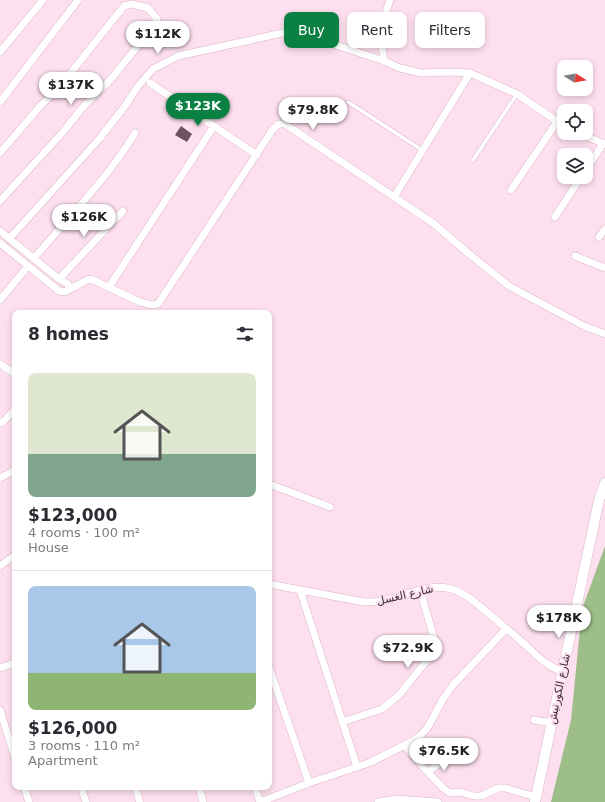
<!DOCTYPE html>
<html lang="en">
<head>
<meta charset="utf-8">
<style>
	:root { --surface:#fff; --page:#f7f7f7; --text:#2b2b33; --muted:#7c7c81; --line:#e1e1e2; --accent:#0b8043 }
	body { margin:0; font-family:"DejaVu Sans","Noto Sans Arabic",sans-serif; background:var(--page); color:var(--text); height:100vh; display:flex; flex-direction:column; font-size:15px; white-space:nowrap }
	* { box-sizing:border-box; margin:0 }
	p { font-size:13px; color:var(--muted) }
	.icon { flex:none; width:22px; height:22px; fill:none; stroke:currentColor; stroke-width:2; stroke-linecap:round; stroke-linejoin:round }
	.map { position:relative; flex:1; overflow:hidden }
	.drawer { position:absolute; left:12px; top:310px; width:260px; height:480px; display:flex; flex-direction:column; background:var(--surface); border-radius:8px; box-shadow:0 2px 6px #0003 }
	.drawer>* { flex:none }
	.top-card { position:absolute; left:284px; top:12px; width:261px; height:36px; display:flex; gap:8px }
	.needle { width:26px; rotate:101deg }
	.buttons { position:absolute; left:557px; top:60px; display:grid; gap:8px }
	.buttons a { display:grid; place-items:center; width:36px; height:36px; border-radius:8px; background:var(--surface); box-shadow:0 2px 6px #0003; font-size:20px }
	.price { position:absolute; translate:-50% -34px; padding:0 9px; border-radius:14px; background:#fff; color:#222; font-size:13px; line-height:26px; filter:drop-shadow(0 1px 2px #0008) }
	.price::after { content:''; position:absolute; left:50%; top:24px; width:12px; height:9px; margin-left:-6px; background:inherit; clip-path:polygon(0 0,100% 0,50% 100%) }
	.price.active { background:var(--accent); color:#fff }
	ul { padding:0; list-style:none }
	li { display:grid; align-content:center; gap:8px; height:212px; padding:0 16px }
	li+li { border-top:1px solid var(--line) }
	li span { display:grid; place-items:center; height:124px; border-radius:8px; color:#555 }
	li>.icon { margin-inline-start:auto }
	span .icon { width:72px; height:72px; fill:#fffc; stroke-width:1 }
	li b { font-size:17px }
	h2 { display:flex; justify-content:space-between; align-items:center; height:48px; padding:0 16px; font-size:17px }
	.tag { padding:0 14px; border-radius:8px; background:var(--surface); box-shadow:0 2px 6px #0003; font-size:14px; line-height:36px }
	.tag.active { background:var(--accent); color:#fff }
	.map>svg:first-child { display:block }
</style>
</head>
<body>
<div class="map">
<svg width="605" height="802" viewBox="0 0 605 802">
	<rect width="100%" height="100%" fill="#fddfef"/>
	<!-- water -->
	<path fill="#9dbe89" d="M605,546V802H551L571,720L582,609Z"/>
	<!-- building -->
	<path fill="#705162" d="M181,126L192,134L187,142L175,135Z"/>
	<g fill="none" stroke-linecap="round" stroke-linejoin="round">
		<defs>
			<path id="lane" d="M348,102L422,150
				M473,160L517,94"/>
			<path id="street" d="M0,52L43,0
				M384,61L381,37L386,12L390,0
				M150,83L257,155
				M0,102L78,0
				M578,133L605,144
				M0,153L41,105L57,90L124,6L132,4L148,8L157,19L154,26L111,79L82,108L63,132L0,201
				M586,170L603,144
				M511,190L557,122
				M394,197L470,73
				M555,217L581,177
				M0,231L59,279L68,284L69,289
				M599,237L605,229
				M9,239L100,138L125,106L138,86L153,69L178,56L287,32H297L384,61L400,68L421,73L451,72L470,73L517,94L564,126
				M0,243L59,291L65,292C69,289 72,288 76,286C82,283 85,280 91,279L140,302L152,305L158,304L273,129L279,124H285L433,223L468,253L509,286L584,326L605,334
				M575,256L605,268
				M34,258C68,218 108,178 135,133
				M59,279L123,211
				M109,287L214,126
				M0,300L28,266
				M0,364L15,374
				M0,423L4,421L15,409
				M0,478L15,470
				M269,484L330,507
				M0,566L15,555
				M269,584L364,602C395,604 422,581 452,589C459,591 465,595 471,599C488,613 505,627 521,641C535,653 545,666 563,672
				M300,590L357,767
				M269,667L309,783
				M0,668L15,663
				M0,710L15,758
				M534,720L552,723
				M342,722L382,709L399,695L432,654L434,646V638L420,590
				M404,745L423,767L443,788L450,793L460,792L474,796H481L498,788H505L536,797
				M428,772L447,757
				M24,787L29,802
				M81,787L86,802
				M135,787L140,802
				M199,787L203,802
				M255,787L260,802
				M260,802L309,783L357,767L371,762L413,741L421,735L428,727L443,699L453,685L506,629
				M378,802L396,799L438,802"/>
			<path id="secondary" d="M535,802L599,500L605,483"/>
		</defs>
		<!-- lane casing -->
		<use href="#lane" stroke="#d9b5c8" stroke-width="4.5"/>
		<!-- street casing -->
		<use href="#street" stroke="#d9b5c8" stroke-width="8"/>
		<!-- secondary casing -->
		<use href="#secondary" stroke="#d9b5c8" stroke-width="11"/>
		<!-- lane -->
		<use href="#lane" stroke="#fff" stroke-width="3.5"/>
		<!-- street -->
		<use href="#street" stroke="#fff" stroke-width="7"/>
		<!-- secondary -->
		<use href="#secondary" stroke="#fff" stroke-width="10"/>
	</g>
	<g text-anchor="middle" dominant-baseline="central" stroke-width="4" stroke-linejoin="round" paint-order="stroke">
		<!-- street labels -->
		<g font-size="11" fill="#3b2d35" stroke="#fddfef">
			<text transform="translate(405 595) rotate(-13)">شارع الغسل</text>
			<text transform="translate(559 689) rotate(-78)">شارع الكورنيش</text>
		</g>
	</g>
</svg>
<div class="buttons">
<a><svg class="needle" viewBox="-14 -14 28 28"><path d="M0-13l5 13h-10z" fill="#e53935"/><path d="M0 13l5-13h-10z" fill="#7c7c81"/></svg></a>
<a><svg class="icon" aria-label="locate" viewBox="0 0 24 24"><circle cx="12" cy="12" r="6"/><path d="M12 2v4M12 18v4M2 12h4M18 12h4"/></svg></a>
<a><svg class="icon" aria-label="layers" viewBox="0 0 24 24"><path d="M12 4l9 5-9 5-9-5zM3 14l9 5 9-5"/></svg></a>
</div>
<b class="price" style="left:158px;top:55px">$112K</b>
<b class="price" style="left:71px;top:106px">$137K</b>
<b class="price active" style="left:198px;top:127px">$123K</b>
<b class="price" style="left:313px;top:131px">$79.8K</b>
<b class="price" style="left:84px;top:238px">$126K</b>
<b class="price" style="left:559px;top:639px">$178K</b>
<b class="price" style="left:408px;top:669px">$72.9K</b>
<b class="price" style="left:444px;top:772px">$76.5K</b>
<div class="top-card">
<a class="tag active">Buy</a>
<a class="tag">Rent</a>
<a class="tag">Filters</a>
</div>
<section class="drawer">
<h2>8 homes<svg class="icon" aria-label="filters" viewBox="0 0 24 24"><path d="M4 7h16M4 17h16"/><circle cx="9" cy="7" r="2"/><circle cx="15" cy="17" r="2"/></svg></h2>
<ul>
<li><span style="background:linear-gradient(#dfe7d0 65%,#7fa58c 0)"><svg class="icon" aria-label="home" viewBox="0 0 24 24"><path d="M3 11l9-7 9 7M6 9v11h12V9"/></svg></span><div><b>$123,000</b><p>4 rooms · 100 m²</p><p>House</p></div></li>
<li><span style="background:linear-gradient(#a9c7e8 70%,#8fb573 0)"><svg class="icon" aria-label="home" viewBox="0 0 24 24"><path d="M3 11l9-7 9 7M6 9v11h12V9"/></svg></span><div><b>$126,000</b><p>3 rooms · 110 m²</p><p>Apartment</p></div></li>
</ul>
</section>
</div>
</body>
</html>
